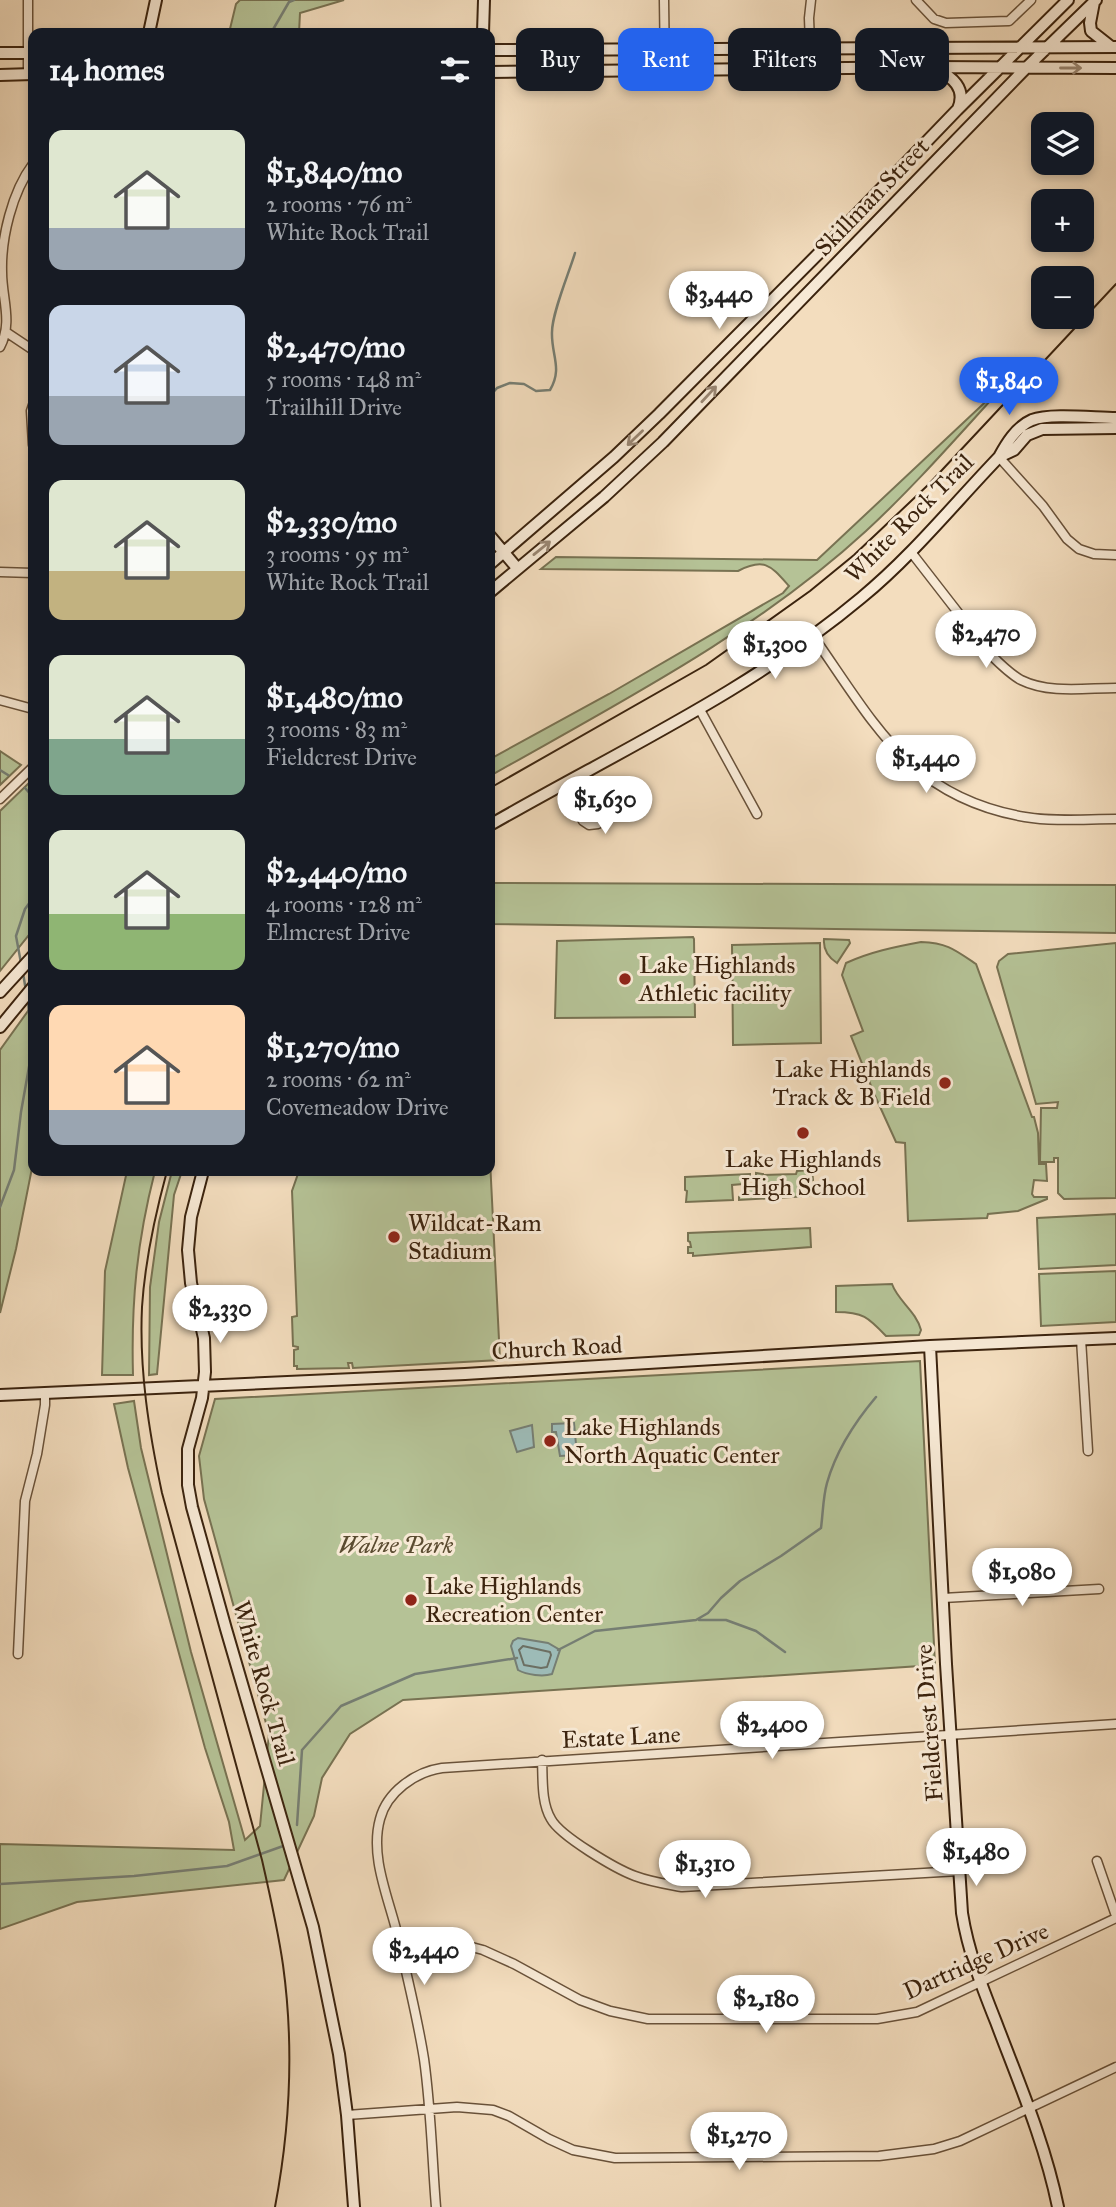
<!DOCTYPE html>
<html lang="en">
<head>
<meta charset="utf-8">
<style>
	:root { --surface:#171b24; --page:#242831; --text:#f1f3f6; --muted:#9ea1a6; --accent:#2563eb }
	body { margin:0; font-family:"IM FELL Great Primer",serif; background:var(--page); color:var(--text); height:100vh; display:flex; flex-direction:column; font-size:26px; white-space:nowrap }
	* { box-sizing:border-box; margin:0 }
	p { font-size:23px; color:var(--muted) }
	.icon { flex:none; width:38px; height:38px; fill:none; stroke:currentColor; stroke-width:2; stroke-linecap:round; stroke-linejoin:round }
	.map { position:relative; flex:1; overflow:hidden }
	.panel { position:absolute; left:28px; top:28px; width:467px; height:1148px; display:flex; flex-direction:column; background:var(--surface); border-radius:14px; box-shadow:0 4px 10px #0003 }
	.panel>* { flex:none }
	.top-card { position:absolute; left:516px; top:28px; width:494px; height:63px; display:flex; gap:14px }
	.controls { position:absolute; left:1031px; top:112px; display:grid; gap:14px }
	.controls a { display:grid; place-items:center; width:63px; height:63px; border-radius:14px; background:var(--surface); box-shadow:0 4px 10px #0003; font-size:35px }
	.price { position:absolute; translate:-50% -60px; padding:0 16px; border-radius:24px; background:#fff; color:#222; font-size:23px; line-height:46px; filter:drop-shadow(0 2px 4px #0008) }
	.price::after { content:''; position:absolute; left:50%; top:42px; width:21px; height:16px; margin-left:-10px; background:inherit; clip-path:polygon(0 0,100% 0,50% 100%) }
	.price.active { background:var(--accent); color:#fff }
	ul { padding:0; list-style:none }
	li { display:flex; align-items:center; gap:21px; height:175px; padding:0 21px }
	li span { display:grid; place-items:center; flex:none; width:196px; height:140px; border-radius:14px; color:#555 }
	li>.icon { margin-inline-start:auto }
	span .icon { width:84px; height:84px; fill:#fffc; stroke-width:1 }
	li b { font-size:30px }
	h2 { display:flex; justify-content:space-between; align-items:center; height:84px; padding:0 21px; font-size:30px }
	.pill { padding:0 24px; border-radius:14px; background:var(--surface); box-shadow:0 4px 10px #0003; font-size:24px; line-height:63px }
	.pill.active { background:var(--accent); color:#fff }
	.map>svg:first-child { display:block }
</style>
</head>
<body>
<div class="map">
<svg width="1116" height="2207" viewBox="0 0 1116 2207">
	<rect width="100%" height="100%" fill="#f3ddbe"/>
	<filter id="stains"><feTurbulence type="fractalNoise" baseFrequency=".00286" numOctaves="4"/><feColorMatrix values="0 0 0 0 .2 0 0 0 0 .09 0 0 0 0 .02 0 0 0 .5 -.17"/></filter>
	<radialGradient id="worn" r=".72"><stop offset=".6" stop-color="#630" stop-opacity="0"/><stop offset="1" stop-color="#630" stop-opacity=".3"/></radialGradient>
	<!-- green -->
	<path fill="#b5c296" stroke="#787252" stroke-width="2" d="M240,0H344L300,13L299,33H229L236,4Z
		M1012,377C964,429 918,483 866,531C755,633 620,702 490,776V759L609,694L783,593L789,586C771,566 765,557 738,571L541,569L556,557L817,560Z
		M0,751L21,765L0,785Z
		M33,779V930L0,971V811Z
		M490,883L1116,885V933L490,924Z
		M693,937L694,939L695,1017L555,1018L557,941Z
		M824,939L849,940L850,943L837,963C828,957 823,950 824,939Z
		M921,942C947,943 954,949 976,964L1032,1117H1034L1038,1133L1039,1164H1046L1047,1181L1034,1180L1032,1194L1034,1197H1047V1199L1018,1211L988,1214L987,1218L908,1221L905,1143L896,1142L876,1098L851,1036L863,1031L842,975L846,963C870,952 894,947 921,942Z
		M820,943L821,1043L733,1045L732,945Z
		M1116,943V1198L1064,1199L1058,1193V1158H1054V1162H1040L1041,1108H1057L1058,1102L1036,1104L997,967L999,961L1008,954Z
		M33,1004V1163L16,1249L0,1313V1050Z
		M490,1160L500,1360L353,1368L352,1363H348L349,1368L297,1369V1366H294V1350L298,1349V1347L293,1346L292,1317L297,1316L292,1191L299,1171H490Z
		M812,1170L813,1180L810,1181V1186H813V1193H810L809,1196L739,1200V1197L747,1189L756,1188V1173L763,1174V1175L796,1174L797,1171Z
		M127,1171H155C137,1241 131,1302 133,1375H102L105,1271Z
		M172,1171H182L174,1195L157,1374L149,1375L150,1287L159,1222Z
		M750,1174V1177L743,1184L732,1185L733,1200L686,1202L687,1191L685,1190V1177Z
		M1116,1214V1265L1039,1269L1037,1218Z
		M810,1228L811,1247L693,1256V1253H688V1247H691L690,1242L688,1241V1233Z
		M1116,1271V1322L1041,1326L1039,1274Z
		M892,1284C898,1301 916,1311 921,1330L919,1335L886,1336C868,1317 863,1312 836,1312V1286Z
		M920,1361L935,1665L403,1700L350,1734L322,1778L314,1816L284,1880L77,1902L0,1929V1844L234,1850L229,1822L205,1748L128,1468L114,1404L134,1401L141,1448L191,1652L245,1840L260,1826L269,1734L204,1499L199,1456L215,1399Z"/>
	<!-- water -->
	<path fill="#9dbbb7" stroke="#767e73" stroke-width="2" d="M574,1423L577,1455L560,1456L556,1432H552V1424Z
		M532,1425L534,1447L517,1452L510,1431Z
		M518,1638L548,1643L560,1650L552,1674C543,1677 527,1675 518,1670L511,1646L513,1641Z"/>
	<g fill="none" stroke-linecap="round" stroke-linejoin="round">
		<!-- shore -->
		<path stroke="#6c6f62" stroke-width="2" d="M523,1646L550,1652L551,1655L547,1667L541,1668L524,1665L519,1650Z"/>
		<!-- stream -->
		<path stroke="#767e73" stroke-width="2.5" d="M271,33L289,2L294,0
			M490,396L497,388L510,383L524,384L536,391L550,390C563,368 551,355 552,332C552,313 569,273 575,253
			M0,770L8,775
			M25,788L33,797
			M21,963L16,936L25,909L33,898
			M23,973L26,991
			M0,1207L14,1170L21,1112L32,1050L28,1001
			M699,1620H726L756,1631L785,1652
			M558,1650L595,1631L696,1620L708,1613L721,1598L740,1581L781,1556L821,1528C823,1513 823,1497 827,1483C836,1451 854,1423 876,1397
			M297,1825L302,1750L341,1706L415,1674L517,1658
			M0,1884L134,1876L227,1866L286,1845"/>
		<defs>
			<path id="street" d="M28,0V75
				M664,0L665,71
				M811,0L809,18L811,69
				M916,0L934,19L946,23L1009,21L1031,0
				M6,332L33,350
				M0,347C13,322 2,299 2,272C1,238 12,192 33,164
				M33,405L31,411L33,445
				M999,457L1043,506L1067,539L1079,549L1094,554L1116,555
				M911,552L991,655C1000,664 1010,674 1021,680C1049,694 1086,688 1116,688
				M0,572L33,573
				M813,636C875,724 909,797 1025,817C1054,822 1086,819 1116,819
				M0,700L33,709
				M699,708L757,814
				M563,784L583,821L589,825L598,824L604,817L603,809L583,773
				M0,799L33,767
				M1081,1339L1088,1451
				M943,1598L1099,1589
				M18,1654L25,1501L37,1454L45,1405V1393
				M542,1760C543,1779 541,1802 551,1819C560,1836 616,1869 635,1876C651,1882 666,1884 682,1887L959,1871
				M1097,1861L1116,1916
				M401,1950L425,1946L449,1945L468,1946L483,1950L514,1964L580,2000L610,2011L648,2019H877L917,2012L1116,1918
				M347,2115L457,2107L493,2110L509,2116L549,2139L573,2150L615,2158L879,2156L934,2149L960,2141L1116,2067
				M436,2207C432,2158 431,2108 424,2059C417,2015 406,1971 396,1929C387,1894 370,1855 380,1819C387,1792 415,1772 442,1768L1116,1724"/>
			<path id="secondary" d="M1094,2L1090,23L1091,31L1110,46
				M149,33L156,0
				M483,33L484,0
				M490,50L1116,47
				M0,53H33
				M935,68C952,77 967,88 958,109
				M490,72L932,67L1116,68
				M0,75L33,74
				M999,457L1014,450L1027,435L1042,429L1116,428
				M490,536L517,568
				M490,564L614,457L659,414L828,244L957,110L1068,0
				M490,592L604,497L663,442L1026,68L1096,0
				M490,825C615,753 750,691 861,598C912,556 953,505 999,457C1006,444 1016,427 1032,420C1050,413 1095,418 1116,418
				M0,992L33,956
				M0,1027L33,987
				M203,1171L191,1217L188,1250L191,1283L204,1338L205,1372L202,1398L188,1449V1485L192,1507L226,1629L313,1927L339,2054L347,2115L354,2207
				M930,1346L946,1664L962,1913C968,1951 982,1987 996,2022C1019,2083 1045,2143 1058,2207
				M0,1395L465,1374L930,1346L1116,1338"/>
		</defs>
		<!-- street casing -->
		<use href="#street" stroke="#69523a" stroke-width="11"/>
		<!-- secondary casing -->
		<use href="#secondary" stroke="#3b230e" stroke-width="14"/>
		<!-- street -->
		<use href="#street" stroke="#f7e9d5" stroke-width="8"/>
		<!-- secondary -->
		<use href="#secondary" stroke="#f7e9d5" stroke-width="10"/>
		<!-- tram -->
		<path stroke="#3b230e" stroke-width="2" d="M490,788L706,665L810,591L854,555L928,485L1116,284
			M167,1171C155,1215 145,1261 142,1307C139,1370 149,1432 162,1493L262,1860C270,1895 278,1930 283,1965C294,2045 290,2128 275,2207"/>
	</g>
	<!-- one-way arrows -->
	<defs><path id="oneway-shaft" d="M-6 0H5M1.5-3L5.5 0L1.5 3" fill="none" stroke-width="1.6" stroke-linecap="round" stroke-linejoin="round" transform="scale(1.75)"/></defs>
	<g stroke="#998672">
		<use href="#oneway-shaft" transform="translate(1071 68)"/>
		<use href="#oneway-shaft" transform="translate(709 394) rotate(-47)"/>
		<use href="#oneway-shaft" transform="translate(635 438) rotate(136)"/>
		<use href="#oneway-shaft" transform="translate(542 548) rotate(-39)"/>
	</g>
	<!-- markers -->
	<g fill="#8f2418" stroke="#f7e9d5" stroke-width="2.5">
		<circle cx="625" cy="979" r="7"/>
		<circle cx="945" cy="1083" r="7"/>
		<circle cx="803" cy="1133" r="7"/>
		<circle cx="394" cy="1237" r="7"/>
		<circle cx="550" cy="1441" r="7"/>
		<circle cx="411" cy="1600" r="7"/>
	</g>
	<g text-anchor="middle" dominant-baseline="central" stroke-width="6" stroke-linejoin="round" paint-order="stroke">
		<!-- street labels -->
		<g font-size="24" fill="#3b230e" stroke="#f7e9d5">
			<text transform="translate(872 197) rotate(-46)">Skillman Street</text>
			<text transform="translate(909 518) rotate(-45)">White Rock Trail</text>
			<text transform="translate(557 1348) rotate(-3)">Church Road</text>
			<text transform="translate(264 1683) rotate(74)">White Rock Trail</text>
			<text transform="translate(929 1723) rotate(-94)">Fieldcrest Drive</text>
			<text transform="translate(621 1737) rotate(-3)">Estate Lane</text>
			<text transform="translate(976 1961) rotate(-24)">Dartridge Drive</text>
		</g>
		<!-- poi labels -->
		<g font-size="24" fill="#3b230e" stroke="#f7e9d5" text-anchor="start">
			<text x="639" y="965">Lake Highlands<tspan x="639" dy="28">Athletic facility</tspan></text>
			<text x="931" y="1069" text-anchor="end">Lake Highlands<tspan x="931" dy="28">Track &amp; B Field</tspan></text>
			<text x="803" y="1159" text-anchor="middle">Lake Highlands<tspan x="803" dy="28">High School</tspan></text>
			<text x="408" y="1223">Wildcat-Ram<tspan x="408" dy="28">Stadium</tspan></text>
			<text x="564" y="1427">Lake Highlands<tspan x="564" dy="28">North Aquatic Center</tspan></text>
			<text x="425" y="1586">Lake Highlands<tspan x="425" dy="28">Recreation Center</tspan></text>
		</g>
		<!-- park labels -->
		<g font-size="24" font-style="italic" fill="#5a4b30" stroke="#f7e9d5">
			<text x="396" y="1545">Walne Park</text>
		</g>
	</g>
	<rect width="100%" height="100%" filter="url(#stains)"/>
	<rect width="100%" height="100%" fill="url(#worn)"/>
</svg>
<div class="controls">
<a><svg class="icon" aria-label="layers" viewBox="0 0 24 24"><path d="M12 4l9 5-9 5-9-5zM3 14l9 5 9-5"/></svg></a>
<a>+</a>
<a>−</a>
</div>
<b class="price" style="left:719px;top:331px">$3,440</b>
<b class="price active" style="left:1009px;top:417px">$1,840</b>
<b class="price" style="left:986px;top:670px">$2,470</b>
<b class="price" style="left:775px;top:681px">$1,300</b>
<b class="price" style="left:926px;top:795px">$1,440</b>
<b class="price" style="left:605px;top:836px">$1,630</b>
<b class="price" style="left:220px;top:1345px">$2,330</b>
<b class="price" style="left:1022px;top:1608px">$1,080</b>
<b class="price" style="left:772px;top:1761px">$2,400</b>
<b class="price" style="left:976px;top:1888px">$1,480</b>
<b class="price" style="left:705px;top:1900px">$1,310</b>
<b class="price" style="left:424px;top:1987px">$2,440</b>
<b class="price" style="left:766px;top:2035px">$2,180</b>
<b class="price" style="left:739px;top:2172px">$1,270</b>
<div class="top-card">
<a class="pill">Buy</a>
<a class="pill active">Rent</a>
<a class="pill">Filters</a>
<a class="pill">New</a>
</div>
<section class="panel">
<h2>14 homes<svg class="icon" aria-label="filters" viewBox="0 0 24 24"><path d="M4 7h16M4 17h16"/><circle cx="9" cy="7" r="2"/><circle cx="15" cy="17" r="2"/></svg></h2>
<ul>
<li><span style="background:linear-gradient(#dfe7d0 70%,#9aa5b1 0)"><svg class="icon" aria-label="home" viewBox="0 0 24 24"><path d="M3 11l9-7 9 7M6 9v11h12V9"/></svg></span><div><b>$1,840/mo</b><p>2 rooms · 76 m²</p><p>White Rock Trail</p></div></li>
<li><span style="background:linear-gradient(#c9d6e8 65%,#9aa5b1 0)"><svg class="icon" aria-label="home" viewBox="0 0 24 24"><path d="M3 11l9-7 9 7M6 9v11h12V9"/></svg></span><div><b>$2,470/mo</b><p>5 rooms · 148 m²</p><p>Trailhill Drive</p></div></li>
<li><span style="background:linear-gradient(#dfe7d0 65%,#c2b280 0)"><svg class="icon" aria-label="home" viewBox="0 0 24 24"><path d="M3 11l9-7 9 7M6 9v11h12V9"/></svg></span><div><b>$2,330/mo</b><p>3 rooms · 95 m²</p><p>White Rock Trail</p></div></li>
<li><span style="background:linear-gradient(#dfe7d0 60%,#7fa58c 0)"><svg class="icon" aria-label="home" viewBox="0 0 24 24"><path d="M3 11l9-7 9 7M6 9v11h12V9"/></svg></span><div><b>$1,480/mo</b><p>3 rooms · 83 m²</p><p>Fieldcrest Drive</p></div></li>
<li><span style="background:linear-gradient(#dfe7d0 60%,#8fb573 0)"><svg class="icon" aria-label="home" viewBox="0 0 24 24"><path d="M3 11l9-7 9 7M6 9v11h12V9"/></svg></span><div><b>$2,440/mo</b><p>4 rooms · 128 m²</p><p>Elmcrest Drive</p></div></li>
<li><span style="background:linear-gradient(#ffd9b3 75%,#9aa5b1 0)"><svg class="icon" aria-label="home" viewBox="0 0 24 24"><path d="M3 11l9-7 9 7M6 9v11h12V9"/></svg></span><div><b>$1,270/mo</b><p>2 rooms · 62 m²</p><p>Covemeadow Drive</p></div></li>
</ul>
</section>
</div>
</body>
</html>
